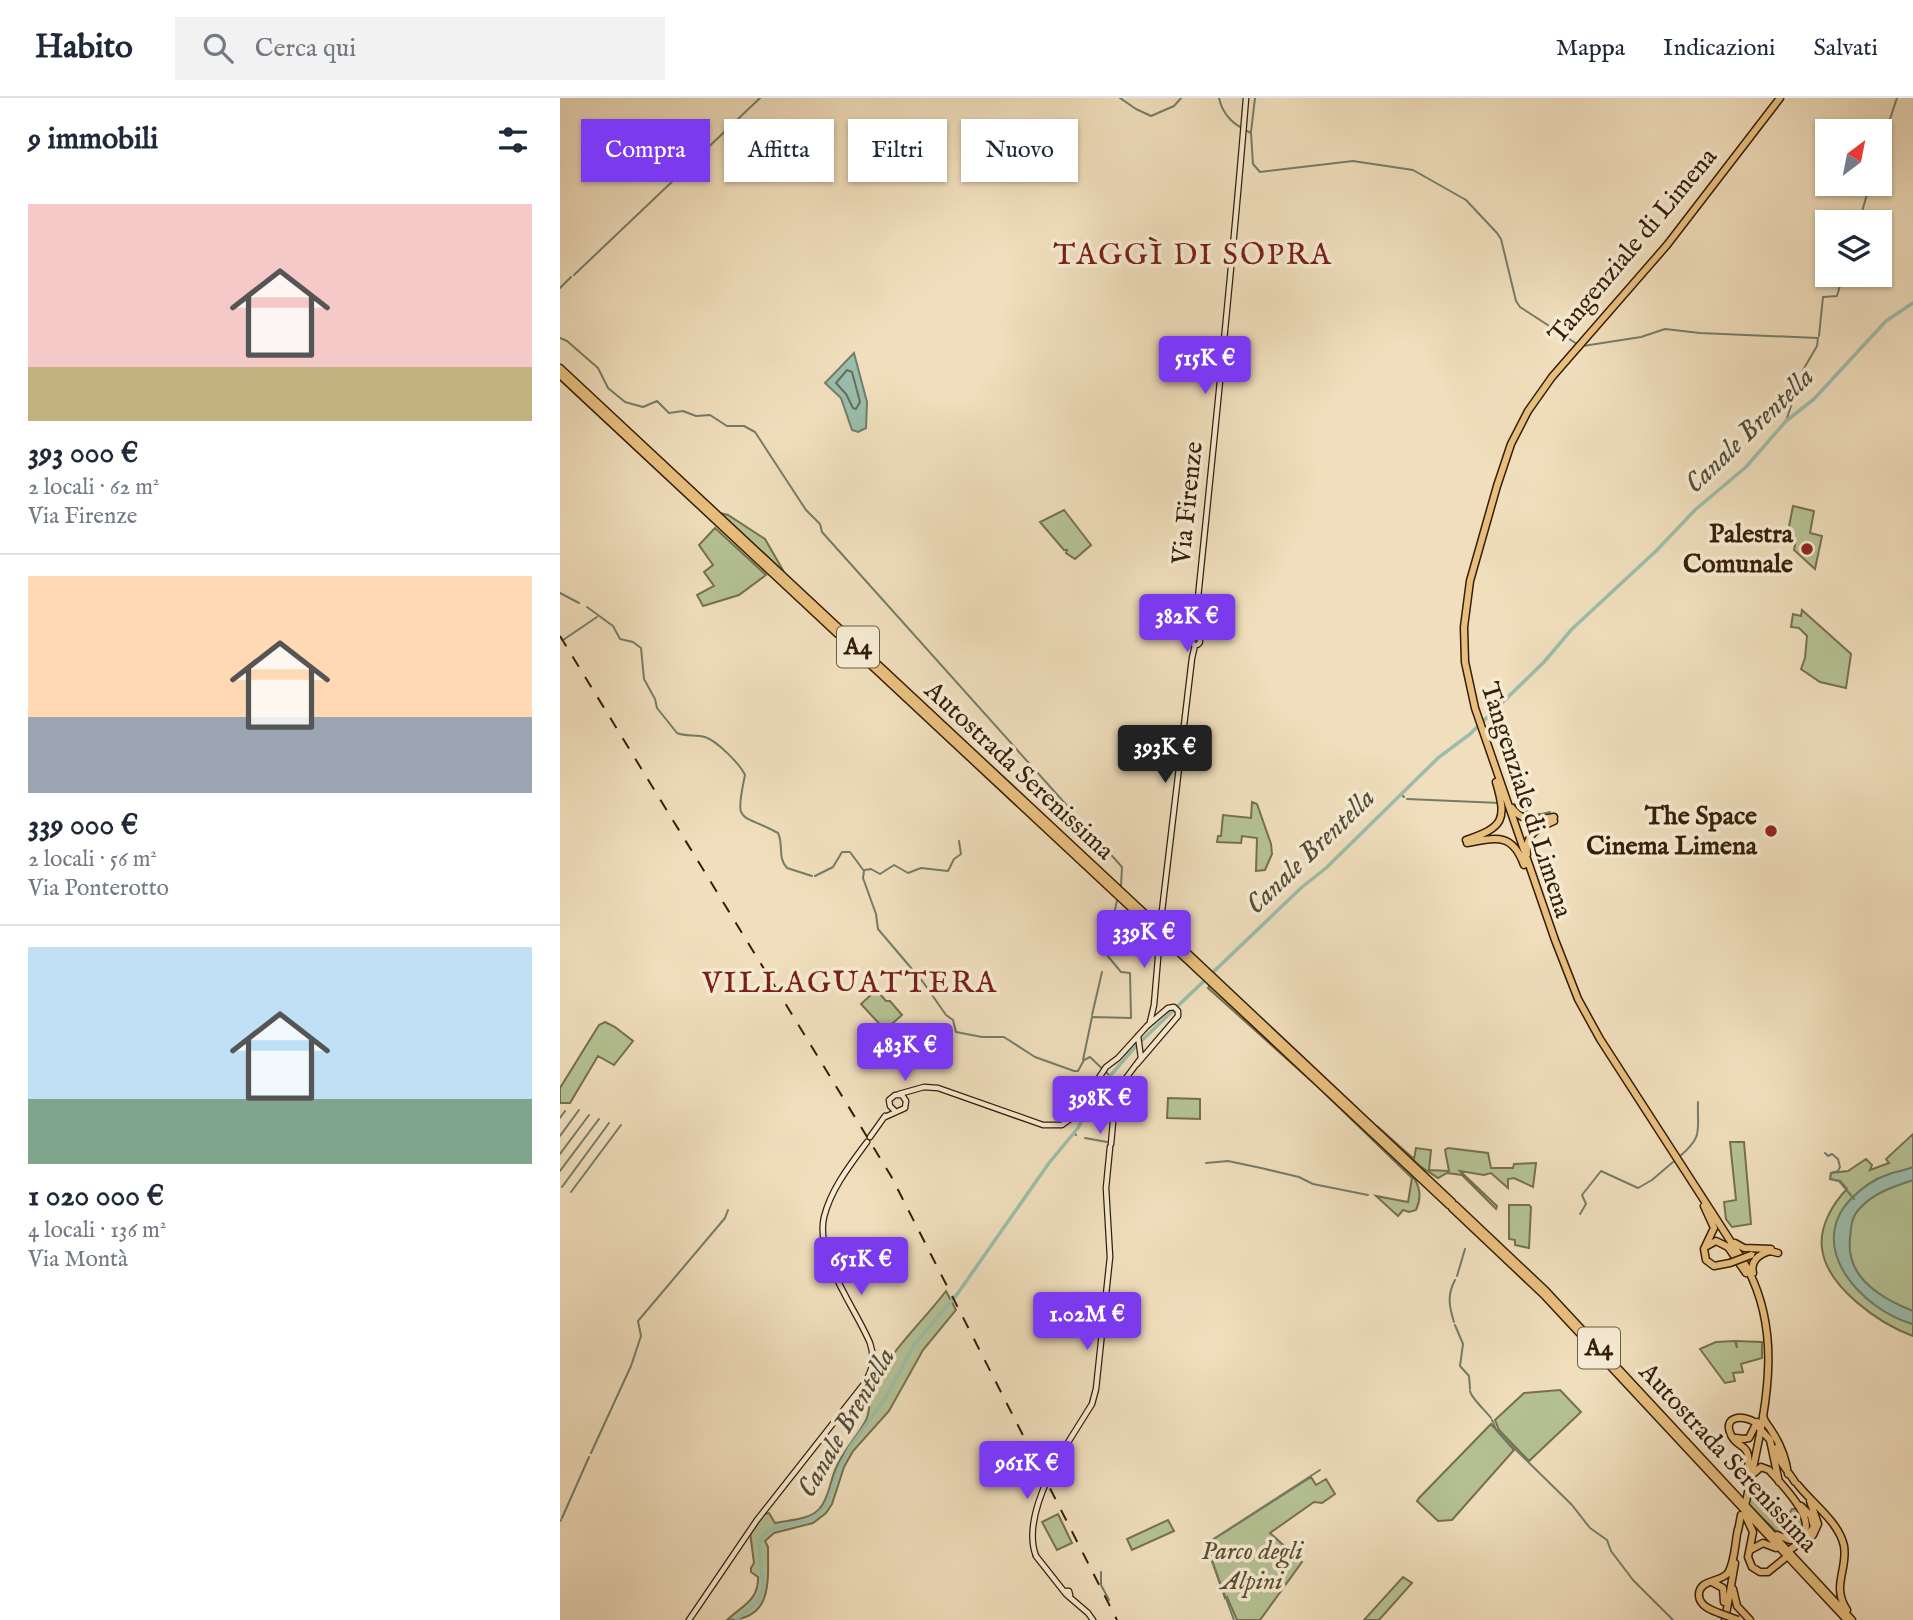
<!DOCTYPE html>
<html lang="it">
<head>
<meta charset="utf-8">
<style>
	:root { --surface:#fff; --page:#f2f2f3; --text:#1f2937; --muted:#747a83; --line:#e0e1e3; --accent:#7c3aed }
	body { margin:0; font-family:"IM FELL English",serif; background:var(--page); color:var(--text); height:100vh; display:flex; flex-direction:column; font-size:26px; white-space:nowrap }
	* { box-sizing:border-box; margin:0 }
	p { font-size:23px; color:var(--muted) }
	.icon { flex:none; width:38px; height:38px; fill:none; stroke:currentColor; stroke-width:2; stroke-linecap:round; stroke-linejoin:round }
	.map { position:relative; flex:1; overflow:hidden }
	.details { display:flex; flex-direction:column; background:var(--surface); width:560px }
	.details>* { flex:none }
	.hud { position:absolute; left:21px; top:21px; width:665px; height:63px; display:flex; gap:14px }
	.needle { width:46px; rotate:32deg }
	.tools { position:absolute; left:1255px; top:21px; display:grid; gap:14px }
	.tools a { display:grid; place-items:center; width:77px; height:77px; border-radius:0px; background:var(--surface); box-shadow:0 2px 5px #0004; font-size:35px }
	.price { position:absolute; translate:-50% -60px; padding:0 16px; border-radius:7px; background:var(--accent); color:#fff; font-size:23px; line-height:46px; filter:drop-shadow(0 2px 4px #0008) }
	.price::after { content:''; position:absolute; left:50%; top:42px; width:21px; height:16px; margin-left:-10px; background:inherit; clip-path:polygon(0 0,100% 0,50% 100%) }
	.price.active { background:#222; color:#fff }
	ul { padding:0; list-style:none }
	li { display:grid; align-content:center; gap:14px; height:371px; padding:0 28px }
	li+li { border-top:2px solid var(--line) }
	li span { display:grid; place-items:center; height:217px; border-radius:0px; color:#555 }
	li>.icon { margin-inline-start:auto }
	span .icon { width:126px; height:126px; fill:#fffc; stroke-width:1 }
	li b { font-size:30px }
	h2 { display:flex; justify-content:space-between; align-items:center; height:84px; padding:0 28px; font-size:30px }
	.pill { padding:0 24px; border-radius:0px; background:var(--surface); box-shadow:0 2px 5px #0004; font-size:24px; line-height:63px }
	.pill.active { background:var(--accent); color:#fff }
	header { display:flex; align-items:center; gap:42px; box-sizing:border-box; height:98px; padding:0 35px; background:var(--surface); border-bottom:2px solid var(--line) }
	header strong { font-size:33px }
	nav { display:flex; gap:38px; margin-inline-start:auto; font-size:24px }
	.search { width:490px; height:63px; background:var(--page); display:flex; align-items:center; gap:18px; box-sizing:border-box; padding:0 24px; border-radius:0px; color:var(--muted); font-size:26px }
	main { display:flex; flex:1; min-height:0 }
	.map>svg:first-child { display:block }
</style>
</head>
<body>
<header>
<strong>Habito</strong>
<div class="search"><svg class="icon" aria-label="search" viewBox="0 0 24 24"><circle cx="10" cy="10" r="6"/><path d="M15 15l6 6"/></svg>Cerca qui</div>
<nav><a>Mappa</a><a>Indicazioni</a><a>Salvati</a></nav>
</header>
<main>
<section class="details">
<h2>9 immobili<svg class="icon" aria-label="filters" viewBox="0 0 24 24"><path d="M4 7h16M4 17h16"/><circle cx="9" cy="7" r="2"/><circle cx="15" cy="17" r="2"/></svg></h2>
<ul>
<li><span style="background:linear-gradient(#f6c9c9 75%,#c2b280 0)"><svg class="icon" aria-label="home" viewBox="0 0 24 24"><path d="M3 11l9-7 9 7M6 9v11h12V9"/></svg></span><div><b>393 000 €</b><p>2 locali · 62 m²</p><p>Via Firenze</p></div></li>
<li><span style="background:linear-gradient(#ffd9b3 65%,#9aa5b1 0)"><svg class="icon" aria-label="home" viewBox="0 0 24 24"><path d="M3 11l9-7 9 7M6 9v11h12V9"/></svg></span><div><b>339 000 €</b><p>2 locali · 56 m²</p><p>Via Ponterotto</p></div></li>
<li><span style="background:linear-gradient(#bfe0f5 70%,#7fa58c 0)"><svg class="icon" aria-label="home" viewBox="0 0 24 24"><path d="M3 11l9-7 9 7M6 9v11h12V9"/></svg></span><div><b>1 020 000 €</b><p>4 locali · 136 m²</p><p>Via Montà</p></div></li>
</ul>
</section>
<div class="map">
<svg width="1353" height="1522" viewBox="0 0 1353 1522">
	<rect width="100%" height="100%" fill="#f0debc"/>
	<filter id="stains"><feTurbulence type="fractalNoise" baseFrequency=".00286" numOctaves="4"/><feColorMatrix values="0 0 0 0 .2 0 0 0 0 .09 0 0 0 0 .02 0 0 0 .5 -.17"/></filter>
	<radialGradient id="worn" r=".72"><stop offset=".6" stop-color="#630" stop-opacity="0"/><stop offset="1" stop-color="#630" stop-opacity=".3"/></radialGradient>
	<!-- green -->
	<path fill="#b5c294" stroke="#75704e" stroke-width="2" d="M1233,408L1254,413L1250,435L1262,438L1255,471L1234,452L1236,442L1226,444Z
		M504,412L531,447L515,461L506,455L507,452H504L480,424Z
		M160,415L168,417L205,441L224,474Z
		M155,430L206,477L179,497L143,508L137,497L154,488L144,474L153,467L139,447Z
		M1242,512L1291,556L1286,590L1260,584L1241,571L1245,560L1247,538L1239,530L1231,529L1233,516L1241,518Z
		M692,704L697,706L711,746L712,756L705,772L696,773L697,740L682,738L681,745L657,744L658,738H661L663,717L691,720Z
		M311,886L326,903H330L342,917L325,932L301,906L314,894L309,889Z
		M650,887L849,1073C859,1085 863,1097 856,1112L849,1114L843,1112L838,1118L816,1098L848,1104L852,1080L758,989L648,890Z
		M45,924L55,929L73,943L54,967L38,958L10,1005H0V990L39,927Z
		M608,1000L640,1001V1021L607,1020Z
		M817,1028L854,1061L856,1050L871,1052L869,1072L889,1073L885,1052L888,1050L928,1055L931,1070H953L954,1066L976,1065L973,1089L954,1080L948,1081V1090L931,1075L924,1077L900,1073L937,1108L936,1111L902,1077L887,1075L878,1080L860,1068Z
		M1353,1036V1069C1345,1073 1336,1074 1327,1077C1314,1081 1301,1091 1291,1101C1245,1150 1303,1212 1353,1226V1238C1320,1226 1266,1189 1262,1150C1259,1129 1273,1105 1287,1091L1280,1083L1270,1081L1271,1075L1288,1073L1306,1061L1312,1067L1310,1072L1329,1065L1326,1061Z
		M1170,1044H1184L1191,1126L1172,1129L1166,1121L1164,1104L1176,1102Z
		M1353,1082V1213C1322,1201 1285,1179 1290,1140C1291,1129 1291,1119 1300,1110C1313,1095 1335,1088 1353,1082Z
		M949,1107H969L971,1109L969,1150L955,1147V1142L949,1141Z
		M386,1193L396,1212L363,1252L329,1313L293,1353L284,1369L272,1406L266,1415L253,1425L214,1435L205,1443L208,1449C208,1483 213,1522 167,1522C182,1508 199,1502 198,1479L191,1474V1470L194,1465L190,1434L204,1416L209,1415L215,1425C228,1422 251,1422 260,1410C269,1400 270,1383 276,1370C283,1353 296,1340 305,1324C311,1314 308,1304 312,1293C327,1255 361,1226 386,1193Z
		M1175,1243L1177,1250L1176,1243L1202,1244V1260L1181,1266L1183,1274L1173,1275L1175,1283L1165,1285L1140,1251L1156,1244Z
		M1000,1292L1021,1314L969,1363L939,1332L935,1322L964,1295Z
		M931,1326L954,1352L892,1422L878,1423L857,1403L859,1400Z
		M751,1379L756,1387L766,1381L775,1396L762,1405L754,1404L710,1435L742,1464L700,1522H677L667,1499L665,1500L646,1446Z
		M1202,1396L1221,1421L1228,1417L1232,1411H1237L1245,1425L1237,1439L1221,1438L1187,1405L1189,1399L1194,1400Z
		M498,1416L512,1445L497,1452L482,1424Z
		M608,1422L614,1433L572,1452L567,1441Z
		M843,1479L852,1485L819,1522H804Z"/>
	<!-- water -->
	<path fill="#9bbdac" stroke="#727d6a" stroke-width="2" d="M294,255L307,304L306,330L298,334L292,332L281,300L265,285Z
		M1353,1069V1082C1335,1088 1313,1095 1300,1110C1291,1119 1291,1129 1290,1140C1285,1179 1322,1201 1353,1213V1226C1303,1212 1244,1150 1291,1101C1301,1091 1314,1081 1327,1077C1336,1073 1345,1073 1353,1069Z"/>
	<g fill="none" stroke-linecap="round" stroke-linejoin="round">
		<!-- shore -->
		<path stroke="#686e5a" stroke-width="2" d="M287,272L292,274L300,304L296,311L293,310L286,296L276,285Z"/>
		<!-- stream -->
		<path stroke="#727d6a" stroke-width="2" d="M560,0L576,11L591,18L614,8L621,0
			M659,0C663,18 674,27 691,35L693,66L700,74L793,63L853,72L906,102L937,135L941,141L956,203L960,209L1017,246
			M691,34L695,0
			M1320,51L1337,0
			M1299,124L1310,86
			M14,177L200,0
			M0,190L11,179
			M1259,238L1263,199L1277,198L1283,177
			M0,240L7,243L38,270L48,290L65,304L83,309L97,303L109,315L123,313L136,318L150,317L167,328H184L195,334L246,412L260,426L262,434L562,769L561,788
			M1023,248L1081,239L1105,231L1140,235L1258,240L1257,248L1243,272L1226,323
			M0,495L19,505
			M27,509L53,528L60,541L73,544L81,550L84,581L95,601L97,610L117,635C126,639 136,636 145,639C157,643 180,666 185,677C174,728 180,714 218,735C224,747 217,759 227,770L252,778
			M3,542L37,519
			M841,696L844,699
			M847,701L940,705
			M954,706C969,713 969,720 990,714
			M305,772L311,771L320,776L334,767L348,775L361,770L388,773L394,761L401,756L399,743
			M255,778L273,769L282,754H290L304,773L303,780L316,816L318,831L363,884L386,917L393,922L396,934L422,939H444L475,959L514,973H518L524,962L530,959L550,978
			M532,917L542,874
			M523,962L532,919L571,920L570,875L561,874L546,856L557,802
			M0,1020L5,1013
			M514,1035L516,1037
			M0,1038L19,1012
			M525,1040L547,1044
			M1265,1055L1268,1058L1272,1056L1278,1061L1280,1069L1278,1073L1271,1075L1270,1081L1279,1083L1294,1101
			M0,1056L29,1017
			M1119,1059C1144,1038 1137,1033 1138,1004
			M646,1065L668,1063L701,1070L739,1079L753,1086L808,1097
			M0,1073L39,1021
			M2,1089L49,1025
			M11,1094L61,1027
			M1020,1116L1026,1106L1022,1097L1041,1073L1078,1090L1092,1082L1113,1064
			M897,1178L905,1151
			M894,1224C889,1208 887,1197 895,1182
			M895,1227L903,1246L900,1268L909,1278L910,1291
			M910,1293C911,1300 926,1313 931,1320
			M932,1322L936,1331L951,1347L1012,1407L1030,1430L1047,1442L1051,1453L1073,1482L1113,1522
			M31,1355L71,1268L81,1238L78,1223L165,1120L168,1112
			M2,1420L29,1359
			M0,1423L1,1422
			M541,1474V1487L549,1502
			M674,1522L646,1446L760,1372"/>
		<!-- canal -->
		<path stroke="#9bbdac" stroke-width="3.5" d="M176,1522L197,1504L201,1495L203,1488L199,1447L203,1437L212,1431L252,1421L266,1408L280,1368L290,1349L326,1299L354,1247L398,1195L489,1065L518,1030L529,1007L550,978L575,949L742,789L766,770L878,660L910,636L984,564L1012,531L1096,453L1136,411L1186,369L1226,323L1254,301L1326,223L1353,205"/>
		<defs>
			<path id="secondary" d="M636,539L635,529C653,352 672,176 686,0
				M632 543a4 4 0 1 1 8 0a4 4 0 1 1-8 0Z
				M590,924L594,907L602,813L632,560L635,547
				M339,996L364,989L378,990L483,1027H502L513,1019L546,969L558,960L587,928L608,910L614,909L618,913V918L577,966
				M325,1019L345,1010L346,1003L342,997H335L329,1002L330,1008L335,1013
				M310,1039L325,1018
				M551,1046L555,1002L563,984L581,960L578,938
				M502,1354L532,1306L536,1291L550,1159L546,1090L550,1049
				M476,1458L506,1496
				M509,1493L510,1497H507L506,1493Z
				M507,1497L528,1515L533,1522
				M129,1522L197,1422L304,1286C313,1272 315,1260 310,1245C295,1209 255,1159 264,1119C271,1091 290,1067 307,1044"/>
			<path id="highway" d="M0,270L596,826
				M0,277L596,833
				M952,710C963,725 977,722 994,719
				M906,742C944,729 947,722 936,684
				M907,745C936,740 952,734 964,767
				M967,756C965,736 978,730 994,723
				M605,834L892,1104
				M606,842L889,1107
				M895,1107L986,1193L1292,1522
				M1144,1108L1154,1130L1144,1151L1146,1162L1154,1168L1170,1165
				M892,1110L983,1196L1287,1522
				M1175,1145L1184,1150L1211,1151
				M1147,1148L1156,1143L1168,1149L1186,1175
				M1193,1175C1190,1162 1200,1156 1210,1153L1218,1155
				M1203,1317C1204,1325 1208,1326 1211,1332C1220,1345 1226,1361 1228,1376
				M1200,1331L1210,1342L1219,1384
				M1176,1340L1184,1341L1189,1340L1197,1324
				M1216,1350L1221,1364L1235,1384
				M1188,1370C1191,1343 1178,1352 1171,1337C1162,1318 1183,1316 1196,1325
				M1193,1376L1201,1369L1209,1372C1221,1386 1271,1434 1230,1442L1217,1437
				M1238,1387C1252,1405 1279,1424 1284,1448C1288,1472 1271,1488 1287,1512
				M1250,1403L1258,1426L1253,1437
				M1186,1404C1202,1322 1229,1238 1182,1161L1040,941L1018,901L995,842L915,610L905,564L904,529L910,483L937,388L951,346L968,313L992,279L1107,147L1220,0
				M1186,1419L1193,1434L1188,1459L1192,1469L1200,1474H1208L1224,1461
				M1178,1433L1181,1417
				M1192,1451L1203,1445L1216,1450
				M1231,1451L1245,1441L1254,1429L1251,1418L1241,1408
				M1152,1484L1163,1490L1164,1504
				M1173,1491L1177,1508L1190,1522
				M1159,1515C1151,1512 1140,1508 1139,1498C1138,1481 1160,1485 1168,1475C1175,1464 1175,1444 1178,1431
				M1165,1522L1175,1465"/>
		</defs>
		<!-- secondary casing -->
		<use href="#secondary" stroke="#351e07" stroke-width="7"/>
		<!-- highway casing -->
		<use href="#highway" stroke="#351e07" stroke-width="9"/>
		<!-- secondary -->
		<use href="#secondary" stroke="#f5ead3" stroke-width="4.5"/>
		<!-- highway -->
		<use href="#highway" stroke="#e8bf7e" stroke-width="6"/>
		<!-- rail -->
		<path stroke="#351e07" stroke-width="2" stroke-dasharray="12 12" stroke-linecap="butt" d="M0,538L331,1078L557,1522"/>
		<defs>
			<path id="secondary-bridge" d="M476,1458C464,1427 486,1381 502,1354"/>
			<path id="highway-bridge" d="M596,826L605,834
				M596,833L606,842
				M1170,1165L1191,1157
				M1159,1515L1178,1522"/>
		</defs>
		<!-- secondary-bridge casing -->
		<use href="#secondary-bridge" stroke="#351e07" stroke-width="7" stroke-linecap="butt"/>
		<!-- highway-bridge casing -->
		<use href="#highway-bridge" stroke="#351e07" stroke-width="9" stroke-linecap="butt"/>
		<!-- secondary-bridge -->
		<use href="#secondary-bridge" stroke="#f5ead3" stroke-width="4.5"/>
		<!-- highway-bridge -->
		<use href="#highway-bridge" stroke="#e8bf7e" stroke-width="6"/>
	</g>
	<!-- markers -->
	<g fill="#8f2418" stroke="#f5ead3" stroke-width="2.5">
		<circle cx="1247" cy="451" r="7"/>
		<circle cx="1211" cy="733" r="7"/>
	</g>
	<g text-anchor="middle" dominant-baseline="central" stroke-width="7" stroke-linejoin="round" paint-order="stroke">
		<!-- shield labels -->
		<g fill="#f5ead3" stroke="#6f5b44" stroke-width="2">
			<rect x="277" y="528.5" width="42" height="41" rx="5"/>
			<rect x="1018" y="1229.5" width="42" height="41" rx="5"/>
		</g>
		<g font-size="24" font-weight="bold" fill="#351e07">
			<text x="298" y="549">A4</text>
			<text x="1039" y="1250">A4</text>
		</g>
		<!-- street labels -->
		<g font-size="26" fill="#351e07" stroke="#f5ead3">
			<text transform="translate(1073 148) rotate(-50)">Tangenziale di Limena</text>
			<text transform="translate(628 405) rotate(-84)">Via Firenze</text>
			<text transform="translate(459 673) rotate(43)">Autostrada Serenissima</text>
			<text transform="translate(966 702) rotate(72)">Tangenziale di Limena</text>
			<text transform="translate(1168 1360) rotate(47)">Autostrada Serenissima</text>
		</g>
		<!-- poi labels -->
		<g font-size="26" font-weight="bold" fill="#351e07" stroke="#f5ead3" text-anchor="end">
			<text x="1233" y="436">Palestra<tspan x="1233" dy="30">Comunale</tspan></text>
			<text x="1197" y="718">The Space<tspan x="1197" dy="30">Cinema Limena</tspan></text>
		</g>
		<!-- park labels -->
		<g font-size="26" font-style="italic" fill="#5b4f31" stroke="#f5ead3">
			<text x="692" y="1453">Parco degli<tspan x="692" dy="30">Alpini</tspan></text>
		</g>
		<!-- water labels -->
		<g font-size="28" font-style="italic" fill="#544e39" stroke="#f5ead3">
			<text transform="translate(1190 333) rotate(-44)">Canale Brentella</text>
			<text transform="translate(751 754) rotate(-44)">Canale Brentella</text>
			<text transform="translate(287 1325) rotate(-60)">Canale Brentella</text>
		</g>
		<!-- quarter labels -->
		<g font-size="30" letter-spacing="2" fill="#7a1f14" stroke="#f5ead3">
			<text x="633" y="158">TAGGÌ DI SOPRA</text>
			<text x="290" y="886">VILLAGUATTERA</text>
		</g>
	</g>
	<rect width="100%" height="100%" filter="url(#stains)"/>
	<rect width="100%" height="100%" fill="url(#worn)"/>
</svg>
<div class="tools">
<a><svg class="needle" viewBox="-14 -14 28 28"><path d="M0-13l5 13h-10z" fill="#e53935"/><path d="M0 13l5-13h-10z" fill="#747a83"/></svg></a>
<a><svg class="icon" aria-label="layers" viewBox="0 0 24 24"><path d="M12 4l9 5-9 5-9-5zM3 14l9 5 9-5"/></svg></a>
</div>
<b class="price" style="left:645px;top:298px">515K €</b>
<b class="price" style="left:627px;top:556px">382K €</b>
<b class="price active" style="left:605px;top:687px">393K €</b>
<b class="price" style="left:584px;top:872px">339K €</b>
<b class="price" style="left:345px;top:985px">483K €</b>
<b class="price" style="left:540px;top:1038px">398K €</b>
<b class="price" style="left:301px;top:1199px">651K €</b>
<b class="price" style="left:527px;top:1254px">1.02M €</b>
<b class="price" style="left:467px;top:1403px">961K €</b>
<div class="hud">
<a class="pill active">Compra</a>
<a class="pill">Affitta</a>
<a class="pill">Filtri</a>
<a class="pill">Nuovo</a>
</div>
</div>
</main>
</body>
</html>
